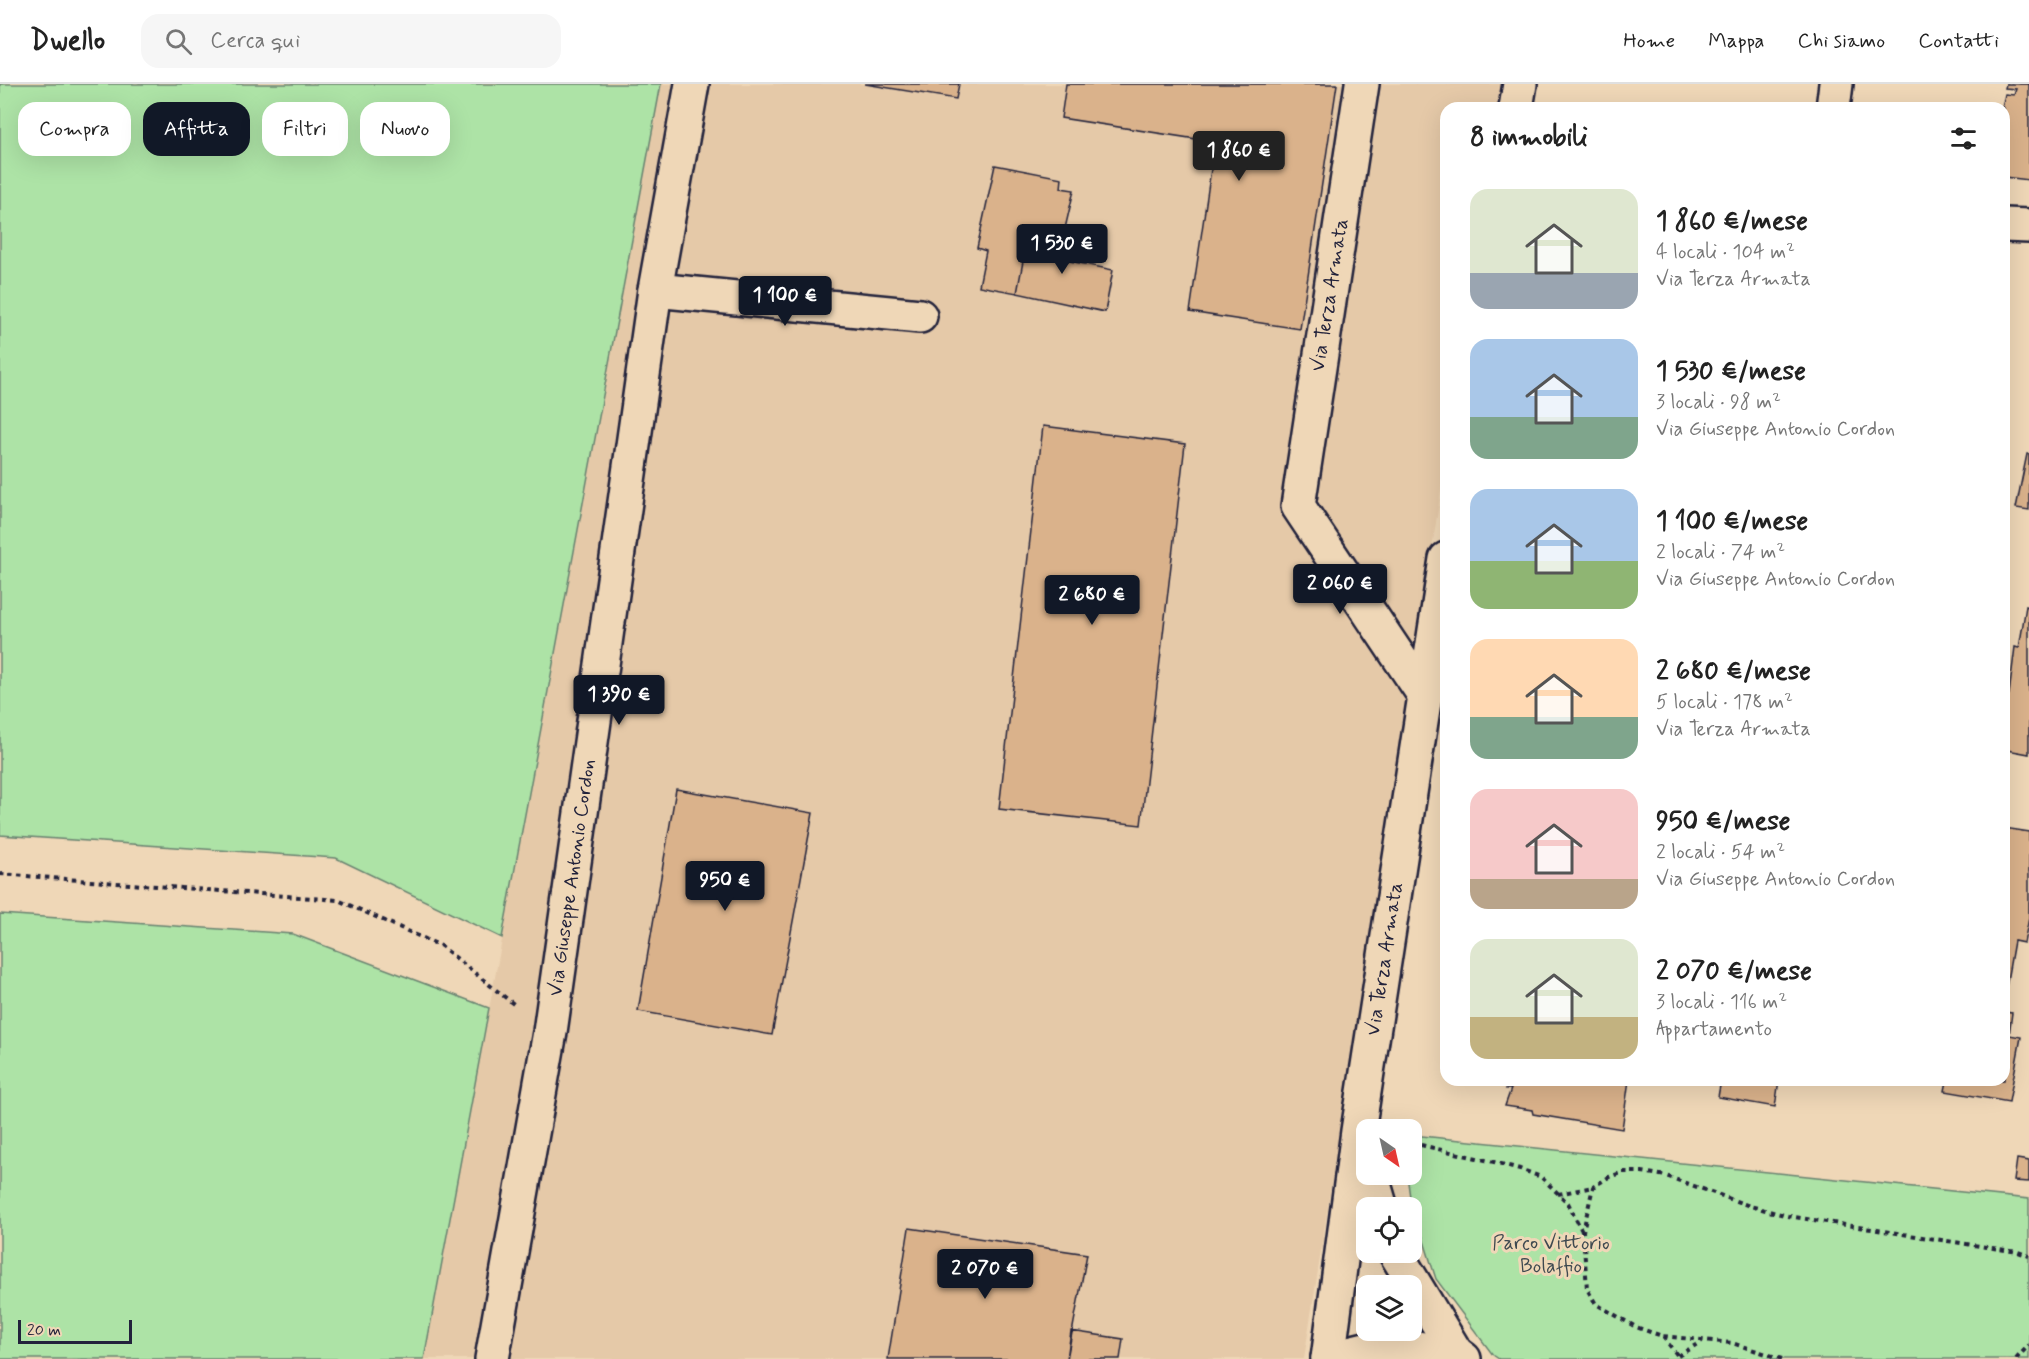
<!DOCTYPE html>
<html lang="it">
<head>
<meta charset="utf-8">
<style>
	:root { --surface:#fff; --page:#f6f6f6; --text:#222; --muted:#767676; --line:#e0e0e0; --accent:#111827 }
	body { margin:0; font-family:Mynerve,sans-serif; background:var(--page); color:var(--text); height:100vh; display:flex; flex-direction:column; font-size:22px; white-space:nowrap }
	* { box-sizing:border-box; margin:0 }
	p { font-size:20px; color:var(--muted) }
	.icon { flex:none; width:33px; height:33px; fill:none; stroke:currentColor; stroke-width:2; stroke-linecap:round; stroke-linejoin:round }
	.map { position:relative; flex:1; overflow:hidden }
	.panel { position:absolute; left:1440px; top:18px; width:570px; height:984px; display:flex; flex-direction:column; background:var(--surface); border-radius:18px; box-shadow:0 6px 24px #0002 }
	.panel>* { flex:none }
	.hud { position:absolute; left:18px; top:18px; width:570px; height:54px; display:flex; gap:12px }
	.needle { width:39px; rotate:146deg }
	.buttons { position:absolute; left:1356px; top:1035px; display:grid; gap:12px }
	.buttons a { display:grid; place-items:center; width:66px; height:66px; border-radius:12px; background:var(--surface); box-shadow:0 6px 24px #0002; font-size:30px }
	.scale { position:absolute; left:18px; bottom:15px; width:114px; box-sizing:border-box; padding-left:6px; border:3px solid #22223b; border-top:0; font-size:16px; line-height:21px; white-space:nowrap; color:#22223b; -webkit-text-stroke:4px #efd7b7; paint-order:stroke }
	.price { position:absolute; translate:-50% -51px; padding:0 14px; border-radius:6px; background:var(--accent); color:#fff; font-size:20px; line-height:39px; filter:drop-shadow(0 2px 3px #0008) }
	.price::after { content:''; position:absolute; left:50%; top:36px; width:18px; height:14px; margin-left:-9px; background:inherit; clip-path:polygon(0 0,100% 0,50% 100%) }
	.price.active { background:#222; color:#fff }
	ul { padding:0; list-style:none }
	li { display:flex; align-items:center; gap:18px; height:150px; padding:0 30px }
	li span { display:grid; place-items:center; flex:none; width:168px; height:120px; border-radius:18px; color:#555 }
	li>.icon { margin-inline-start:auto }
	span .icon { width:72px; height:72px; fill:#fffc; stroke-width:1 }
	li b { font-size:26px }
	h2 { display:flex; justify-content:space-between; align-items:center; height:72px; padding:0 30px; font-size:26px }
	.pill { padding:0 21px; border-radius:18px; background:var(--surface); box-shadow:0 6px 24px #0002; font-size:21px; line-height:54px }
	.pill.active { background:var(--accent); color:#fff }
	header { display:flex; align-items:center; gap:36px; box-sizing:border-box; height:84px; padding:0 30px; background:var(--surface); border-bottom:2px solid var(--line) }
	header strong { font-size:28px }
	nav { display:flex; gap:33px; margin-inline-start:auto; font-size:21px }
	.search { width:420px; height:54px; background:var(--page); display:flex; align-items:center; gap:15px; box-sizing:border-box; padding:0 21px; border-radius:18px; color:var(--muted); font-size:22px }
	.map>svg:first-child { display:block }
</style>
</head>
<body>
<header>
<strong>Dwello</strong>
<div class="search"><svg class="icon" aria-label="search" viewBox="0 0 24 24"><circle cx="10" cy="10" r="6"/><path d="M15 15l6 6"/></svg>Cerca qui</div>
<nav><a>Home</a><a>Mappa</a><a>Chi siamo</a><a>Contatti</a></nav>
</header>
<div class="map">
<svg width="2029" height="1275" viewBox="0 0 2029 1275">
	<rect width="100%" height="100%" fill="#efd7b7"/>
	<filter id="ink" filterUnits="userSpaceOnUse"><feTurbulence type="fractalNoise" baseFrequency=".0167" numOctaves="2"/><feDisplacementMap in="SourceGraphic" scale="12" xChannelSelector="R" yChannelSelector="G"/><feConvolveMatrix kernelMatrix="1 2 1 2 8 2 1 2 1" color-interpolation-filters="sRGB"/></filter>
	<g filter="url(#ink)">
		<!-- built -->
		<path fill="#e5c9a8" d="M661,0H1505L1501,24H1446V375L1304,1275H424Z"/>
		<!-- green -->
		<path fill="#ade3a6" stroke="#688270" stroke-width="1.5" d="M0,0H661L502,854L336,774L0,751Z
			M0,830L293,850L489,924L424,1275H0Z
			M1412,1051L2029,1115V1275H1499L1493,1271L1436,1195L1410,1113L1407,1091L1412,1090Z"/>
		<!-- building -->
		<path fill="#dab28b" stroke="#22223b" stroke-width="1.5" d="M865,0H959L956,15Z
			M1066,0H1337L1300,245L1190,228L1215,58L1061,34Z
			M2006,0H2029V96L2004,93V66H2006L2007,60H2004V24H2002L2005,10L2014,11L2016,5L2005,4Z
			M995,81L1062,94L1061,104L1074,106L1063,153L1029,146L1017,209L979,202L986,167L977,164Z
			M1029,146L1066,153L1064,176L1113,186L1105,228L1017,209Z
			M1043,342L1185,360L1141,741L999,725Z
			M2027,370H2029V426L2016,424Z
			M2026,522L2029,523V670L2007,666L2008,656L2004,655V612L2005,609L2009,610L2015,563L2019,564Z
			M676,705L813,729L772,951L638,927Z
			M2004,744L2029,748V834L2024,859L2014,857L2004,914Z
			M2004,928L2012,929L2009,951L2021,953L2009,1018L1945,1007L1947,997L1942,996H2004Z
			M1507,996H1629L1622,1045L1533,1030L1532,1026L1505,1022L1511,1005H1506Z
			M1721,996H1779L1775,1023L1718,1013Z
			M1877,996H1910L1909,1001Z
			M2017,1075L2029,1077V1098L2014,1097Z
			M909,1144L1087,1170L1067,1275H888Z
			M1071,1247L1123,1255L1120,1275H1067Z"/>
		<g fill="none" stroke-linecap="round" stroke-linejoin="round">
			<defs>
				<g id="minor">
					<path d="M1362,0L1298,422L1425,612"/>
					<path d="M1833,24L1836,0"/>
					<path d="M2004,141L2029,142"/>
					<path d="M655,206L920,232"/>
					<path d="M1371,1090L1381,1124"/>
					<path d="M1395,1168L1456,1269"/>
					<path d="M1328,1274L1386,1260L1456,1269L1464,1275"/>
					<path id="s1" d="M492,1275L550,948L655,206L692,0"/>
				</g>
				<g id="major">
					<path d="M1516,24L1520,0"/>
					<path id="s2" d="M1328,1275L1358,1047L1446,475"/>
				</g>
			</defs>
			<!-- minor casing -->
			<use href="#minor" stroke="#22223b" stroke-width="38"/>
			<!-- major casing -->
			<use href="#major" stroke="#22223b" stroke-width="38"/>
			<!-- path -->
			<path stroke="#22223b" stroke-width="4" stroke-dasharray="4.5 4.5" stroke-linecap="butt" d="M0,790L338,816L441,862L516,922
				M1412,1059L1494,1078L1520,1085L1541,1093L1568,1119L1582,1147
				M1558,1110L1593,1103
				M1663,1253L1678,1272L1677,1275
				M1678,1272L1702,1257
				M1782,1275L1732,1259L1662,1252L1636,1243L1596,1220L1587,1205L1583,1147L1593,1103L1609,1093L1623,1088H1642L1666,1092L1750,1122L1788,1132L2018,1168L2029,1172
				M2016,1275L2029,1261"/>
			<!-- minor -->
			<use href="#minor" stroke="#efd7b7" stroke-width="33"/>
			<!-- major -->
			<use href="#major" stroke="#efd7b7" stroke-width="33"/>
		</g>
	</g>
	<g text-anchor="middle" dominant-baseline="central" stroke-width="6" stroke-linejoin="round" paint-order="stroke">
		<!-- street labels -->
		<g font-size="20" fill="#22223b" stroke="#efd7b7">
			<text transform="translate(1330 211) rotate(-81)">Via Terza Armata</text>
			<text stroke="none"><textPath href="#s1" startOffset="488">Via Giuseppe Antonio Cordon</textPath></text>
			<text stroke="none"><textPath href="#s2" startOffset="404">Via Terza Armata</textPath></text>
		</g>
		<!-- park labels -->
		<g font-size="20" fill="#3e4950" stroke="#efd7b7">
			<text x="1551" y="1159">Parco Vittorio<tspan x="1551" dy="23">Bolaffio</tspan></text>
		</g>
	</g>
</svg>
<div class="buttons">
<a><svg class="needle" viewBox="-14 -14 28 28"><path d="M0-13l5 13h-10z" fill="#e53935"/><path d="M0 13l5-13h-10z" fill="#767676"/></svg></a>
<a><svg class="icon" aria-label="locate" viewBox="0 0 24 24"><circle cx="12" cy="12" r="6"/><path d="M12 2v4M12 18v4M2 12h4M18 12h4"/></svg></a>
<a><svg class="icon" aria-label="layers" viewBox="0 0 24 24"><path d="M12 4l9 5-9 5-9-5zM3 14l9 5 9-5"/></svg></a>
</div>
<div class="scale">20 m</div>
<b class="price active" style="left:1239px;top:98px">1 860 €</b>
<b class="price" style="left:1062px;top:191px">1 530 €</b>
<b class="price" style="left:785px;top:243px">1 100 €</b>
<b class="price" style="left:1340px;top:531px">2 060 €</b>
<b class="price" style="left:1092px;top:542px">2 680 €</b>
<b class="price" style="left:619px;top:642px">1 390 €</b>
<b class="price" style="left:725px;top:828px">950 €</b>
<b class="price" style="left:985px;top:1216px">2 070 €</b>
<div class="hud">
<a class="pill">Compra</a>
<a class="pill active">Affitta</a>
<a class="pill">Filtri</a>
<a class="pill">Nuovo</a>
</div>
<section class="panel">
<h2>8 immobili<svg class="icon" aria-label="filters" viewBox="0 0 24 24"><path d="M4 7h16M4 17h16"/><circle cx="9" cy="7" r="2"/><circle cx="15" cy="17" r="2"/></svg></h2>
<ul>
<li><span style="background:linear-gradient(#dfe7d0 70%,#9aa5b1 0)"><svg class="icon" aria-label="home" viewBox="0 0 24 24"><path d="M3 11l9-7 9 7M6 9v11h12V9"/></svg></span><div><b>1 860 €/mese</b><p>4 locali · 104 m²</p><p>Via Terza Armata</p></div></li>
<li><span style="background:linear-gradient(#a9c7e8 65%,#7fa58c 0)"><svg class="icon" aria-label="home" viewBox="0 0 24 24"><path d="M3 11l9-7 9 7M6 9v11h12V9"/></svg></span><div><b>1 530 €/mese</b><p>3 locali · 98 m²</p><p>Via Giuseppe Antonio Cordon</p></div></li>
<li><span style="background:linear-gradient(#a9c7e8 60%,#8fb573 0)"><svg class="icon" aria-label="home" viewBox="0 0 24 24"><path d="M3 11l9-7 9 7M6 9v11h12V9"/></svg></span><div><b>1 100 €/mese</b><p>2 locali · 74 m²</p><p>Via Giuseppe Antonio Cordon</p></div></li>
<li><span style="background:linear-gradient(#ffd9b3 65%,#7fa58c 0)"><svg class="icon" aria-label="home" viewBox="0 0 24 24"><path d="M3 11l9-7 9 7M6 9v11h12V9"/></svg></span><div><b>2 680 €/mese</b><p>5 locali · 178 m²</p><p>Via Terza Armata</p></div></li>
<li><span style="background:linear-gradient(#f6c9c9 75%,#b9a48a 0)"><svg class="icon" aria-label="home" viewBox="0 0 24 24"><path d="M3 11l9-7 9 7M6 9v11h12V9"/></svg></span><div><b>950 €/mese</b><p>2 locali · 54 m²</p><p>Via Giuseppe Antonio Cordon</p></div></li>
<li><span style="background:linear-gradient(#dfe7d0 65%,#c2b280 0)"><svg class="icon" aria-label="home" viewBox="0 0 24 24"><path d="M3 11l9-7 9 7M6 9v11h12V9"/></svg></span><div><b>2 070 €/mese</b><p>3 locali · 116 m²</p><p>Appartamento</p></div></li>
</ul>
</section>
</div>
</body>
</html>
